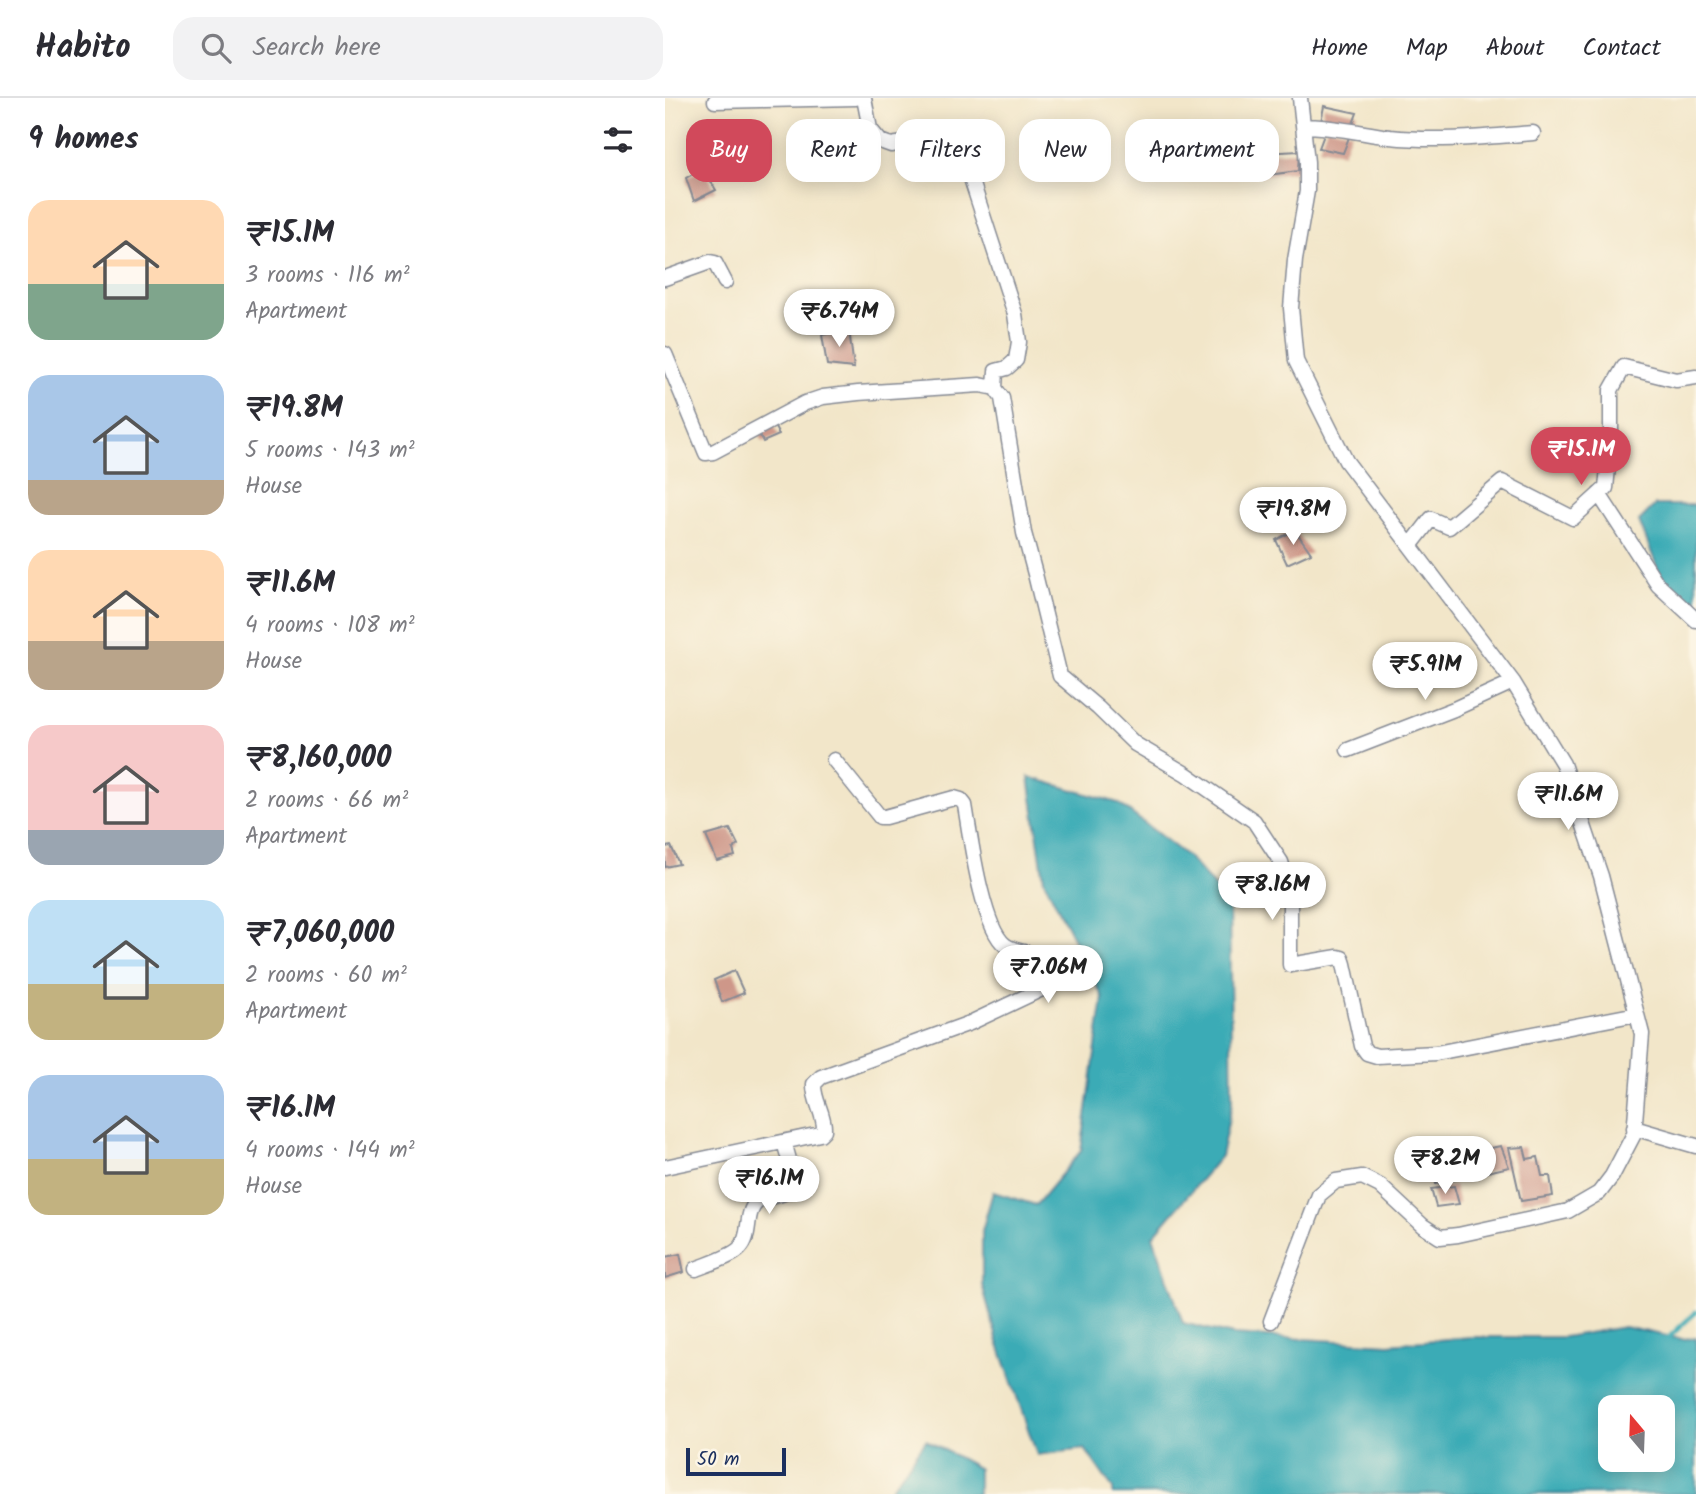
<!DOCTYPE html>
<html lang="en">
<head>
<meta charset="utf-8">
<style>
	:root { --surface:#fff; --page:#f2f2f3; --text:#2b2b33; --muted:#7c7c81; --line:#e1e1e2; --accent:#d1495b }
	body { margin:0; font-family:Kalam,sans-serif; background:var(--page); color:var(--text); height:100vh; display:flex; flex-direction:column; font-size:26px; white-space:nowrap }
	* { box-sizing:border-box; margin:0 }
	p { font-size:23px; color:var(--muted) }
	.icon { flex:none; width:38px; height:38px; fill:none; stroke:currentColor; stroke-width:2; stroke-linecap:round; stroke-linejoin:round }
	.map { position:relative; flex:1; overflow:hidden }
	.side { display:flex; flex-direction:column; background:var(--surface); width:665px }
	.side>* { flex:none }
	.hud { position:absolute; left:21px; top:21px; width:665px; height:63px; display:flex; gap:14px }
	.needle { width:46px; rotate:341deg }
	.buttons { position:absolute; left:933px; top:1297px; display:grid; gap:14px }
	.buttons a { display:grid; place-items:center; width:77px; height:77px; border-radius:14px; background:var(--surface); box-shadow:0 4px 18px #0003; font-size:35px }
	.scale { position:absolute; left:21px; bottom:18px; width:100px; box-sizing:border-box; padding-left:7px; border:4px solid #1b2f5e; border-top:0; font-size:19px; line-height:24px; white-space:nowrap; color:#1b2f5e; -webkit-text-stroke:5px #fcf5e5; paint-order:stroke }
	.price { position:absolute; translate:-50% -60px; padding:0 16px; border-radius:24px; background:#fff; color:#222; font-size:23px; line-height:46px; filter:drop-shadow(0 2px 4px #0008) }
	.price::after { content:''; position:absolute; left:50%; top:42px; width:21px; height:16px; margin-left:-10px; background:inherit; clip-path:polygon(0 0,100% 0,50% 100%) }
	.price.selected { background:var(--accent); color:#fff }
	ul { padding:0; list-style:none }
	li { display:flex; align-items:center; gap:21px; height:175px; padding:0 28px }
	li span { display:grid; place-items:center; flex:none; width:196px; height:140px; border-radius:21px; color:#555 }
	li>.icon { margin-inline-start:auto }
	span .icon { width:84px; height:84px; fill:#fffc; stroke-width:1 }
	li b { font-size:30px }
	h2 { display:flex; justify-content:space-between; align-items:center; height:84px; padding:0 28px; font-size:30px }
	.chip { padding:0 24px; border-radius:21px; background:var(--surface); box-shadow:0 4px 18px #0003; font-size:24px; line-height:63px }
	.chip.selected { background:var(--accent); color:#fff }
	header { display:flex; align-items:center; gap:42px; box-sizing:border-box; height:98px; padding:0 35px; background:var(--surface); border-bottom:2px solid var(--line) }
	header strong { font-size:33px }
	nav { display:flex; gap:38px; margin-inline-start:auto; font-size:24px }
	.search { width:490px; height:63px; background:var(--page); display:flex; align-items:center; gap:18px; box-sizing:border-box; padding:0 24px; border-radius:21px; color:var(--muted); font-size:26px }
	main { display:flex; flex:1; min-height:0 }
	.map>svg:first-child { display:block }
</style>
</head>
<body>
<header>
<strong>Habito</strong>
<div class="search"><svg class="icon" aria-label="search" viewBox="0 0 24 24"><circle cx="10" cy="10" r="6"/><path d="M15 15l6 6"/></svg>Search here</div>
<nav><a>Home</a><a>Map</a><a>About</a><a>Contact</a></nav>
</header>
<main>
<section class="side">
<h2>9 homes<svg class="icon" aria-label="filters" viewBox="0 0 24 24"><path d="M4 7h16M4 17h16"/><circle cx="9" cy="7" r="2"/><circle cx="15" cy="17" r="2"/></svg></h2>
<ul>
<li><span style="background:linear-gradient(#ffd9b3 60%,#7fa58c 0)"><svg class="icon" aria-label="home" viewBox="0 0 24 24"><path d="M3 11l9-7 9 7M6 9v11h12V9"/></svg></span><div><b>₹15.1M</b><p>3 rooms · 116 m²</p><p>Apartment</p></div></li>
<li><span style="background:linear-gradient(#a9c7e8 75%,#b9a48a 0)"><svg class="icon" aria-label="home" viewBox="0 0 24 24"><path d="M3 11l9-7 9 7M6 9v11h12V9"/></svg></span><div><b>₹19.8M</b><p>5 rooms · 143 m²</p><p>House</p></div></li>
<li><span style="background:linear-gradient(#ffd9b3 65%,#b9a48a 0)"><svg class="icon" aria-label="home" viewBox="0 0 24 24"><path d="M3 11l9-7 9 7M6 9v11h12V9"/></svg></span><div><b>₹11.6M</b><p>4 rooms · 108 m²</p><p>House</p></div></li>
<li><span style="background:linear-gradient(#f6c9c9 75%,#9aa5b1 0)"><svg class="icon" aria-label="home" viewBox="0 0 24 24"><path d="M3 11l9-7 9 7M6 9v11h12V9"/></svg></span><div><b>₹8,160,000</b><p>2 rooms · 66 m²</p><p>Apartment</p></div></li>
<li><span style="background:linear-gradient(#bfe0f5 60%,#c2b280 0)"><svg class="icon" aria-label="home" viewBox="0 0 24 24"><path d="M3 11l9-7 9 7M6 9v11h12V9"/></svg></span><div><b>₹7,060,000</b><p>2 rooms · 60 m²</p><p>Apartment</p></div></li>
<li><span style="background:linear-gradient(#a9c7e8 60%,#c2b280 0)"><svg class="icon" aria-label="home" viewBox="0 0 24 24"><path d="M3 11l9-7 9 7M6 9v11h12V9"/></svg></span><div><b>₹16.1M</b><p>4 rooms · 144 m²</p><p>House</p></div></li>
</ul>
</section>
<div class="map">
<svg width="1031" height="1396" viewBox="0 0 1031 1396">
	<rect width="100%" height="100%" fill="#fcf5e5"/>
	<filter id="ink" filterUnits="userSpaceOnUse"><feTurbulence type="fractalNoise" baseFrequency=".0143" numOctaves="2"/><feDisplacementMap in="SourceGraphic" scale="14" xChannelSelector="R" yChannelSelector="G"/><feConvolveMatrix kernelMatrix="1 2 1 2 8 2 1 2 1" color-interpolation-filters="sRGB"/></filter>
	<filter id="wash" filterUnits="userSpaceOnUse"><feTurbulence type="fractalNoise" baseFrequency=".00686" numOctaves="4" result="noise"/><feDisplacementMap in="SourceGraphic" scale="28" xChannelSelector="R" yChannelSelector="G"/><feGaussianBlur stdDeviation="1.57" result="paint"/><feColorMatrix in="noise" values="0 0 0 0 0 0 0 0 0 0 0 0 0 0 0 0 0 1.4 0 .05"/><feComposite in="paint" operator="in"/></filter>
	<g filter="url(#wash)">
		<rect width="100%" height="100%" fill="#f2e6c9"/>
		<!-- water -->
		<path fill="#3aabb6" stroke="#2a6d8a" stroke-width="2" fill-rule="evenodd" d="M990,407H1031V517L1000,489L974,423Z
			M364,679L453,705L523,759L564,805L567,1005L556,1058L488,1138L518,1225L568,1237L724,1246L806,1239H899L959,1229L1016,1241L1031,1240V1396H448V1391L420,1351L372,1357L333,1244L317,1186V1133L328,1094L371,1107L416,1053L438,900L379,782ZM945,1309H998V1362H945Z
			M261,1342L313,1370V1396H222Z"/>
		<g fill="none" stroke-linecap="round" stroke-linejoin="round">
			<!-- stream -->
			<path stroke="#3aabb6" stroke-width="4.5" d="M1001,1242L1031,1214"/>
		</g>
		<g id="blocks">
			<!-- building -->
			<path fill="#ce9789" d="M659,8L692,15L686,31L656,24Z
				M321,24L330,52L307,60L297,33Z
				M662,29L686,34L678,55L654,50Z
				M634,53L633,73L596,78L598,55Z
				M38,70L51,92L29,103L21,80Z
				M184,232L189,270L162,267L157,237Z
				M108,326L114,337L98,344L92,332Z
				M630,432L646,455L622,466L611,442Z
				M65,731L73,747L68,751L70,758L52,763L41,738Z
				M6,748L14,766L0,769V749Z
				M69,873L79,895L57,904L49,882Z
				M836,1048L844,1069L771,1086L769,1061Z
				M859,1049L862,1061L873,1059L877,1078H885L888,1098L856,1103L844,1050Z
				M789,1088L794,1106L771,1109L766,1091Z
				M15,1156L19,1174L0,1180V1159Z"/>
		</g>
	</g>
	<g filter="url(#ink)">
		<use href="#blocks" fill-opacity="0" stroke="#868a94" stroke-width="2"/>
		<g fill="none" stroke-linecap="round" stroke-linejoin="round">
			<defs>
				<path id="street" d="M199,0L205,31L215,43L226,47L277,39L289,42L302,68L350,216L354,244L351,262L342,270L331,273L330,290
					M50,3L191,0
					M638,28C668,28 696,35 725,39C773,44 820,39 868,35
					M0,180L45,164L50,165L60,184
					M0,256L41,355L48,354L140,305L158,299L193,295L315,287L330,290L337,300L359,435L370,476L395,578L433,610L470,646L521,676L589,723L616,764L625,794V867L673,859L677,860L679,866L697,948L702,955L712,958L771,955L972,916
					M934,396L993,487L1031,522
					M745,448L766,421L784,429L837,384L908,420L941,390L946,339V292L959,269L1011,282L1031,279
					M683,652L789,611L848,584
					M969,1030L1031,1048
					M0,1069L155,1036L159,1032C160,1016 148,1002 149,986L156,979L305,925L398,881C404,877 410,874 410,866L403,861C387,858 352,856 340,847C317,830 305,736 300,707L296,702L289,700L220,719H215L169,662
					M31,1171C43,1166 67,1159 75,1150C87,1138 79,1115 92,1104C104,1094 128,1103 129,1079L119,1044
					M606,1223L654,1097L671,1083L697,1079L715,1088L758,1128L775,1139L793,1137L903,1113L934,1095L947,1078L969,1036L977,936L936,778L898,666L848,584L681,363L631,263L626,210L630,162L642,93V64L635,0"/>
			</defs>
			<!-- street casing -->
			<use href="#street" stroke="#868a94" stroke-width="17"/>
			<!-- street -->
			<use href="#street" stroke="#fff" stroke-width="14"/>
		</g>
	</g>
</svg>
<div class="buttons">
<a><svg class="needle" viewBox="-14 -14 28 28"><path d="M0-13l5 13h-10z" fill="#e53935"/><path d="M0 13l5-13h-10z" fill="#7c7c81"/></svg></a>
</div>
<div class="scale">50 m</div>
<b class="price" style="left:174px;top:251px">₹6.74M</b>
<b class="price selected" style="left:916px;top:389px">₹15.1M</b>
<b class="price" style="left:628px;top:449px">₹19.8M</b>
<b class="price" style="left:760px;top:604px">₹5.91M</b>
<b class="price" style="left:903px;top:734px">₹11.6M</b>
<b class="price" style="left:607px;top:824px">₹8.16M</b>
<b class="price" style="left:383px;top:907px">₹7.06M</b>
<b class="price" style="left:780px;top:1098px">₹8.2M</b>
<b class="price" style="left:104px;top:1118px">₹16.1M</b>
<div class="hud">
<a class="chip selected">Buy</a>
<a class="chip">Rent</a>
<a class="chip">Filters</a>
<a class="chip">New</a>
<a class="chip">Apartment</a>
</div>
</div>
</main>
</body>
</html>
